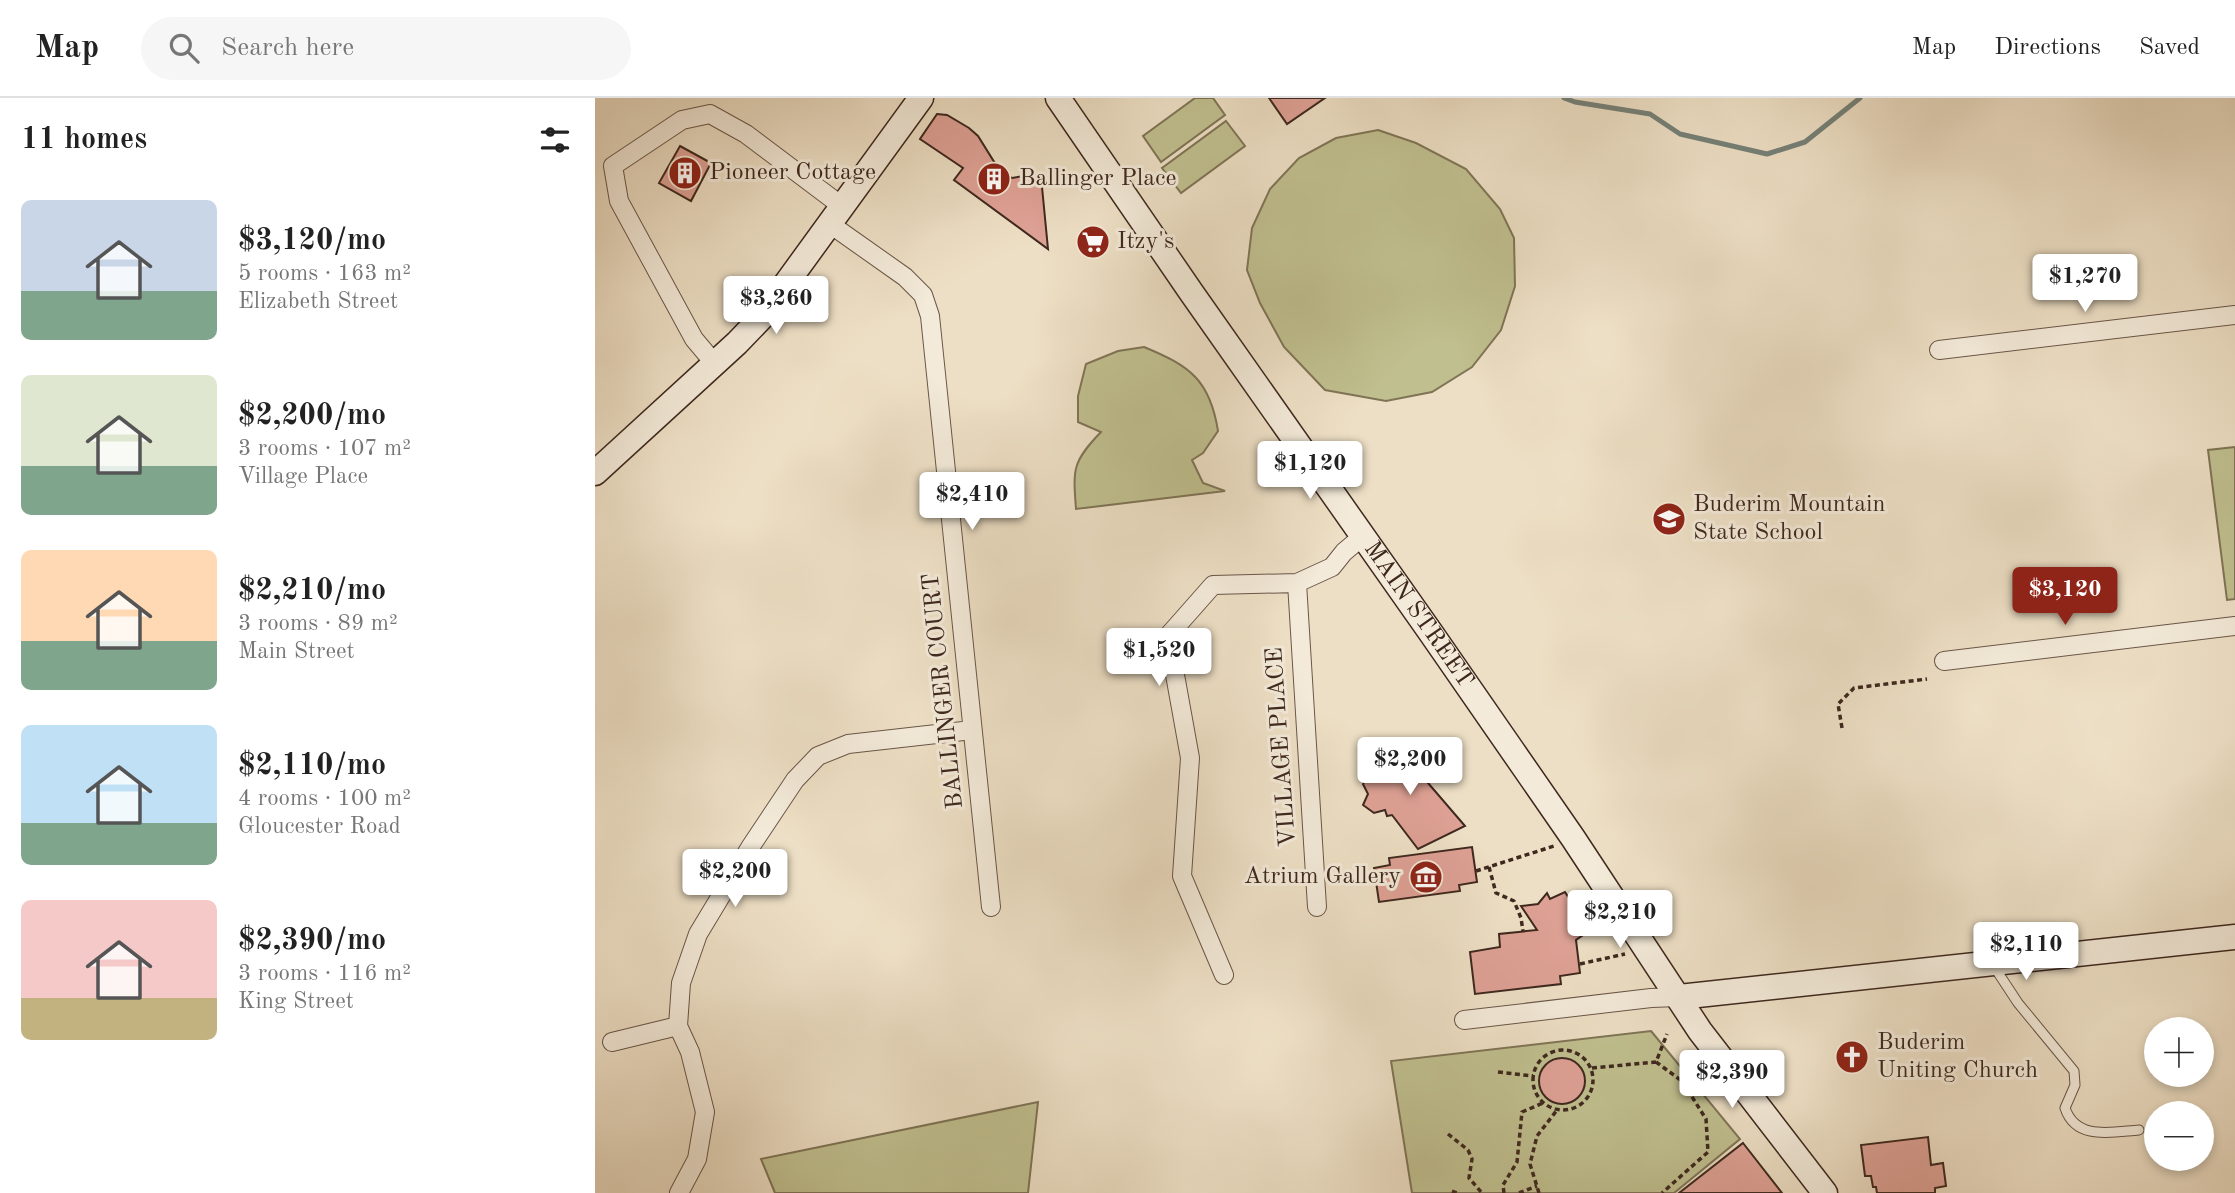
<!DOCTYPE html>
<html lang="en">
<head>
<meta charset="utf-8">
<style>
	:root { --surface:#fff; --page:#f6f6f6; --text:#222; --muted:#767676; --line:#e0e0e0; --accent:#8f2418 }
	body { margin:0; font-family:"Old Standard TT",serif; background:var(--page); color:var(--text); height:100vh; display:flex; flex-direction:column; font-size:26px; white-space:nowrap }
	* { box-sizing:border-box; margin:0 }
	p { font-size:23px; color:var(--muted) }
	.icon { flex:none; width:38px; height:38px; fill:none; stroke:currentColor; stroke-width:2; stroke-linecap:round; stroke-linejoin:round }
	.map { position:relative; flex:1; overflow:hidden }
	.sheet { display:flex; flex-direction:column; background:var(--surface); width:595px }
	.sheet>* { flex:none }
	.fabs { position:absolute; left:1549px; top:919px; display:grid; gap:14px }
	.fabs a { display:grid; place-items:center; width:70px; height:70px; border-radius:50%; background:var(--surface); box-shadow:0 4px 10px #0003; font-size:35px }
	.price { position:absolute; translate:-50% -60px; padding:0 16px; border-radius:7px; background:#fff; color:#222; font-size:23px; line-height:46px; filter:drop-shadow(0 2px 4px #0008) }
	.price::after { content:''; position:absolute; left:50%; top:42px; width:21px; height:16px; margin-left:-10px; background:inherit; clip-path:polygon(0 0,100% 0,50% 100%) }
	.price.active { background:var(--accent); color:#fff }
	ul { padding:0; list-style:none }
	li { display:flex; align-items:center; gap:21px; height:175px; padding:0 21px }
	li span { display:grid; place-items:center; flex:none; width:196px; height:140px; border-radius:10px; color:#555 }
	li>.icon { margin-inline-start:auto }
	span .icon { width:84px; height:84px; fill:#fffc; stroke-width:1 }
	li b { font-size:30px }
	h2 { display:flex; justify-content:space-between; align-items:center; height:84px; padding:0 21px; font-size:30px }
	header { display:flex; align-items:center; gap:42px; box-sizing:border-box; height:98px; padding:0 35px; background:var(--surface); border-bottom:2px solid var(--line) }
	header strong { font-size:33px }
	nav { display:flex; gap:38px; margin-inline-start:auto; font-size:24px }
	.search { width:490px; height:63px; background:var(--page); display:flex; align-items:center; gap:18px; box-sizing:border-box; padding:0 24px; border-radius:38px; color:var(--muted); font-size:26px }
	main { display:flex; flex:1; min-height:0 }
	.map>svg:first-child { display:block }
</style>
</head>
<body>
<header>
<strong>Map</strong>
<div class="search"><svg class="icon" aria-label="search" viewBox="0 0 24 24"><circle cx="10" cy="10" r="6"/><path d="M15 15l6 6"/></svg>Search here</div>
<nav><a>Map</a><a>Directions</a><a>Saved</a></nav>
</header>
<main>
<section class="sheet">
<h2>11 homes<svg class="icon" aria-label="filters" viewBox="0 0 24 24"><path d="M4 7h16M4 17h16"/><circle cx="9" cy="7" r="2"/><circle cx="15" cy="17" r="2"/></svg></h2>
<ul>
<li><span style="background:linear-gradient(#c9d6e8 65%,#7fa58c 0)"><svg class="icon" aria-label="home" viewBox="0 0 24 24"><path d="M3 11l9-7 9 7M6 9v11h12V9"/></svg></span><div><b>$3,120/mo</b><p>5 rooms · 163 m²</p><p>Elizabeth Street</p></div></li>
<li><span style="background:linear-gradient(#dfe7d0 65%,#7fa58c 0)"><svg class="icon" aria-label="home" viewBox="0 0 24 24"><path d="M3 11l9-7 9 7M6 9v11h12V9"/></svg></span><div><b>$2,200/mo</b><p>3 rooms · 107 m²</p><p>Village Place</p></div></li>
<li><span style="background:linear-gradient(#ffd9b3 65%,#7fa58c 0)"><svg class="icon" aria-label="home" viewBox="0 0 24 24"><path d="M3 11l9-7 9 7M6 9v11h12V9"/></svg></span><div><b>$2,210/mo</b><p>3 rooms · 89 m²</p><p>Main Street</p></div></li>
<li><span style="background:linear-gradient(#bfe0f5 70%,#7fa58c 0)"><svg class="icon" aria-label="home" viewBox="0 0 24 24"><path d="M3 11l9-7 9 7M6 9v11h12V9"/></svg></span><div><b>$2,110/mo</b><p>4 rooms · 100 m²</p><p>Gloucester Road</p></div></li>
<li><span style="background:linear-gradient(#f6c9c9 70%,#c2b280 0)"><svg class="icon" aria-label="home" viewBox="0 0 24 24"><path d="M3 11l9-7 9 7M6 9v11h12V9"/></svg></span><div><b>$2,390/mo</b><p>3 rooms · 116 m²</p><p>King Street</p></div></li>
</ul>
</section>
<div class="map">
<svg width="1640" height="1095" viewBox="0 0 1640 1095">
	<rect width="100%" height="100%" fill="#eddfc5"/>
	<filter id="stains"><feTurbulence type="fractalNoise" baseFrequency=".00286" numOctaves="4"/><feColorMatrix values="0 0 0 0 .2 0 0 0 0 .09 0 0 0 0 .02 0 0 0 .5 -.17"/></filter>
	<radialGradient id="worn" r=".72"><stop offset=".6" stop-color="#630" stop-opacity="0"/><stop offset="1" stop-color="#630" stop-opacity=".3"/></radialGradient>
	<!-- green -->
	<path fill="#c0bf8f" stroke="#7f7456" stroke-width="2" d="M600,0H618L630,17L566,64L548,38Z
		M631,23L650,48L586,95L567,70Z
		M783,32L821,45L871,71L905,111L919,140L920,188L906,232L877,269L837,294L791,303L730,292L689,249L665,205L652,172L657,130L675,91L704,60L741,40Z
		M549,249C595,268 615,282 623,333L608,355L597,362L608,385L630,393L481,411C478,371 477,364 506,334L483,324V298L491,266L523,253Z
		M1640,349V501L1632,502L1613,352Z
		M1056,933L1145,1041L1079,1095H817L796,963Z
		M443,1004L433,1095H180L166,1061Z"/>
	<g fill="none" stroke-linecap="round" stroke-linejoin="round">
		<!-- stream -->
		<path stroke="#758178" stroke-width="5" d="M969,0L980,4L1055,16L1085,36L1172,56L1210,44L1265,0"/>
	</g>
	<!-- building -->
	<path fill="#dea195" stroke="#3e281e" stroke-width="2" d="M674,0H730L692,26Z
		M342,16L352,17L374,30L383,38L403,70L410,77L417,80L434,77L447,89L453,151L359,82L368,70L325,41Z
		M85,48L116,65L96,103L64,85Z
		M808,647L819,663L831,656L847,676L833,685L870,728L823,751L797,717L792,718L790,712L779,715L768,707L773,696L768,686L790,656Z
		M877,749L882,784L864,787L865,793L784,804L779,770L795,767L794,760Z
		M970,794L994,833L981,842L985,875L965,878L966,886L880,896L875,854L905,849L904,836L942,832L926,808L943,806L952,795L955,801Z
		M944 983a23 23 0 1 1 46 0a23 23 0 1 1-46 0Z
		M1333,1039L1336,1067L1348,1065L1351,1088L1340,1090V1095H1282L1281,1089H1278L1276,1078H1270L1266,1047Z
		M1148,1045L1187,1095H1084Z"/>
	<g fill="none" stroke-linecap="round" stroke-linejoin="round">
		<defs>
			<path id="lane" d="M1398,867L1423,905L1479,973L1480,987L1470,1010C1481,1043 1517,1034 1544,1032"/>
			<path id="street" d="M235,126L310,179L328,197L335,218L396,809
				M1344,252L1640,217
				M120,266L99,241L24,103L18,68L87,22L115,16L151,36L248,109
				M702,485L722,809
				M1349,563L1640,528
				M629,877L587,778L595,660L573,538L618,487L702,485L737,469L749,454L768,438
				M869,922L1056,900L1084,899
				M17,944L83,928
				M84,1095L102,1061L110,1014L95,954L83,928L86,885L103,836L156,748L200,682L223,658L253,646L377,632"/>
			<g id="secondary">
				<path id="s1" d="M463,0L596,194L836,535L978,740L1105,933L1230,1095"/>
				<path d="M0,375L142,245L166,220L326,0"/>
				<path d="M1084,899L1640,839"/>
			</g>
		</defs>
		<!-- lane casing -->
		<use href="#lane" stroke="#6a5648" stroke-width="11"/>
		<!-- street casing -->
		<use href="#street" stroke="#6a5648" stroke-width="20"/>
		<!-- secondary casing -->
		<use href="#secondary" stroke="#3e281e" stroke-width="27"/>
		<!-- path -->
		<path stroke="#3e281e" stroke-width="3.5" stroke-dasharray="5 3.5" stroke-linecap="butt" d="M1247,630L1243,606L1259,590L1332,581
			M894,769L901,795L919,803L926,820L928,833
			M881,773L959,748
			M985,866L1030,856
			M938 982a30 30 0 1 1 60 0a30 30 0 1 1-60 0Z
			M1061,964L1087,983L1111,1021L1113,1054L1067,1095
			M997,970L1061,964L1072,936
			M903,974L938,978
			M853,1036L873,1052L877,1061L874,1080L887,1095
			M857,1093L862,1095
			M909,1095L908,1087L922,1064L927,1014L948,1005
			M924,1095L942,1088
			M944,1095L935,1066L942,1038L962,1012"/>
		<!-- lane -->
		<use href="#lane" stroke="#f3ead9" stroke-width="9"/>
		<!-- street -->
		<use href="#street" stroke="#f3ead9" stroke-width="18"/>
		<!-- secondary -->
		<use href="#secondary" stroke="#f3ead9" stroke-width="24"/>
	</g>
	<!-- icons -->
	<defs>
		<symbol id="building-disc" viewBox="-11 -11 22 22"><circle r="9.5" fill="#8f2418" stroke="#f3ead9"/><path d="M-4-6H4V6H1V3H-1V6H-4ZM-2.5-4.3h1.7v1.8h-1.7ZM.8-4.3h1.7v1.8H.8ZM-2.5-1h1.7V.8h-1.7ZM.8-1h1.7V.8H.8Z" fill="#fff"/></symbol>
		<symbol id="supermarket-disc" viewBox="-11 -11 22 22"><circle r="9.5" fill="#8f2418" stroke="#f3ead9"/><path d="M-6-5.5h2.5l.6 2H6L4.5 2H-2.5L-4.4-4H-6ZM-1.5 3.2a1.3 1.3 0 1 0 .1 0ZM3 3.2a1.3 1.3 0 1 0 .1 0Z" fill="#fff"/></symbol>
		<symbol id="school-disc" viewBox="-11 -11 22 22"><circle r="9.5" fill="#8f2418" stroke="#f3ead9"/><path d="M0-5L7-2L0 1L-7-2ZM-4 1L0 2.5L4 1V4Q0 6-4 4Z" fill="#fff"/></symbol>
		<symbol id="museum-disc" viewBox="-11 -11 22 22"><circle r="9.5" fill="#8f2418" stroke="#f3ead9"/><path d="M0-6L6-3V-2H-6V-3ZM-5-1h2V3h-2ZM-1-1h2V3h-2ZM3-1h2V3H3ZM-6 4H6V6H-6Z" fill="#fff"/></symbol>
		<symbol id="church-disc" viewBox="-11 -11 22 22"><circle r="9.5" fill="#8f2418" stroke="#f3ead9"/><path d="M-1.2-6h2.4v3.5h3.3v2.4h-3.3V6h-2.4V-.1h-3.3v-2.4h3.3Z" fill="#fff"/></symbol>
	</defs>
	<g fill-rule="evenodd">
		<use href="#building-disc" x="71" y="56" width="38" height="38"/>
		<use href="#building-disc" x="380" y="62" width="38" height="38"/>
		<use href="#supermarket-disc" x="479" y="125" width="38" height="38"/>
		<use href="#school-disc" x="1055" y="402" width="38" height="38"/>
		<use href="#museum-disc" x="812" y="760" width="38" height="38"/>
		<use href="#church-disc" x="1238" y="940" width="38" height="38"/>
	</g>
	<g text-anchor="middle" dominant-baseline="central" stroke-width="6" stroke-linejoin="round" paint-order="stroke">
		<!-- poi labels -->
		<g font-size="24" fill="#3e281e" stroke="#f3ead9" text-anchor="start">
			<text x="114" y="75">Pioneer Cottage</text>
			<text x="424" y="81">Ballinger Place</text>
			<text x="522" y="144">Itzy's</text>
			<text x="1098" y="407">Buderim Mountain<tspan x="1098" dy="28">State School</tspan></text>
			<text x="806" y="779" text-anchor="end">Atrium Gallery</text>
			<text x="1282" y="945">Buderim<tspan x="1282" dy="28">Uniting Church</tspan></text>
		</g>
		<!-- street labels -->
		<g font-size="24" fill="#3e281e" stroke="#f3ead9">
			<text stroke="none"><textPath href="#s1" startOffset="630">MAIN STREET</textPath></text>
			<text transform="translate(349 593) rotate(-96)">BALLINGER COURT</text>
			<text transform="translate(687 649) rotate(-94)">VILLAGE PLACE</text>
		</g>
	</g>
	<rect width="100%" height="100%" filter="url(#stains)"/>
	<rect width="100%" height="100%" fill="url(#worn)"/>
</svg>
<div class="fabs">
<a>+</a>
<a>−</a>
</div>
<b class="price" style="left:1490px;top:216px">$1,270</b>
<b class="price" style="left:181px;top:238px">$3,260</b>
<b class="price" style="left:715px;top:403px">$1,120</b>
<b class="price" style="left:377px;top:434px">$2,410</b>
<b class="price active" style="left:1470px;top:529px">$3,120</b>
<b class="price" style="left:564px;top:590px">$1,520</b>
<b class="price" style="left:815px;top:699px">$2,200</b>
<b class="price" style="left:140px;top:811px">$2,200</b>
<b class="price" style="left:1025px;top:852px">$2,210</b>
<b class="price" style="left:1431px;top:884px">$2,110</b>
<b class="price" style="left:1137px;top:1012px">$2,390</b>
</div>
</main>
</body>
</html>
